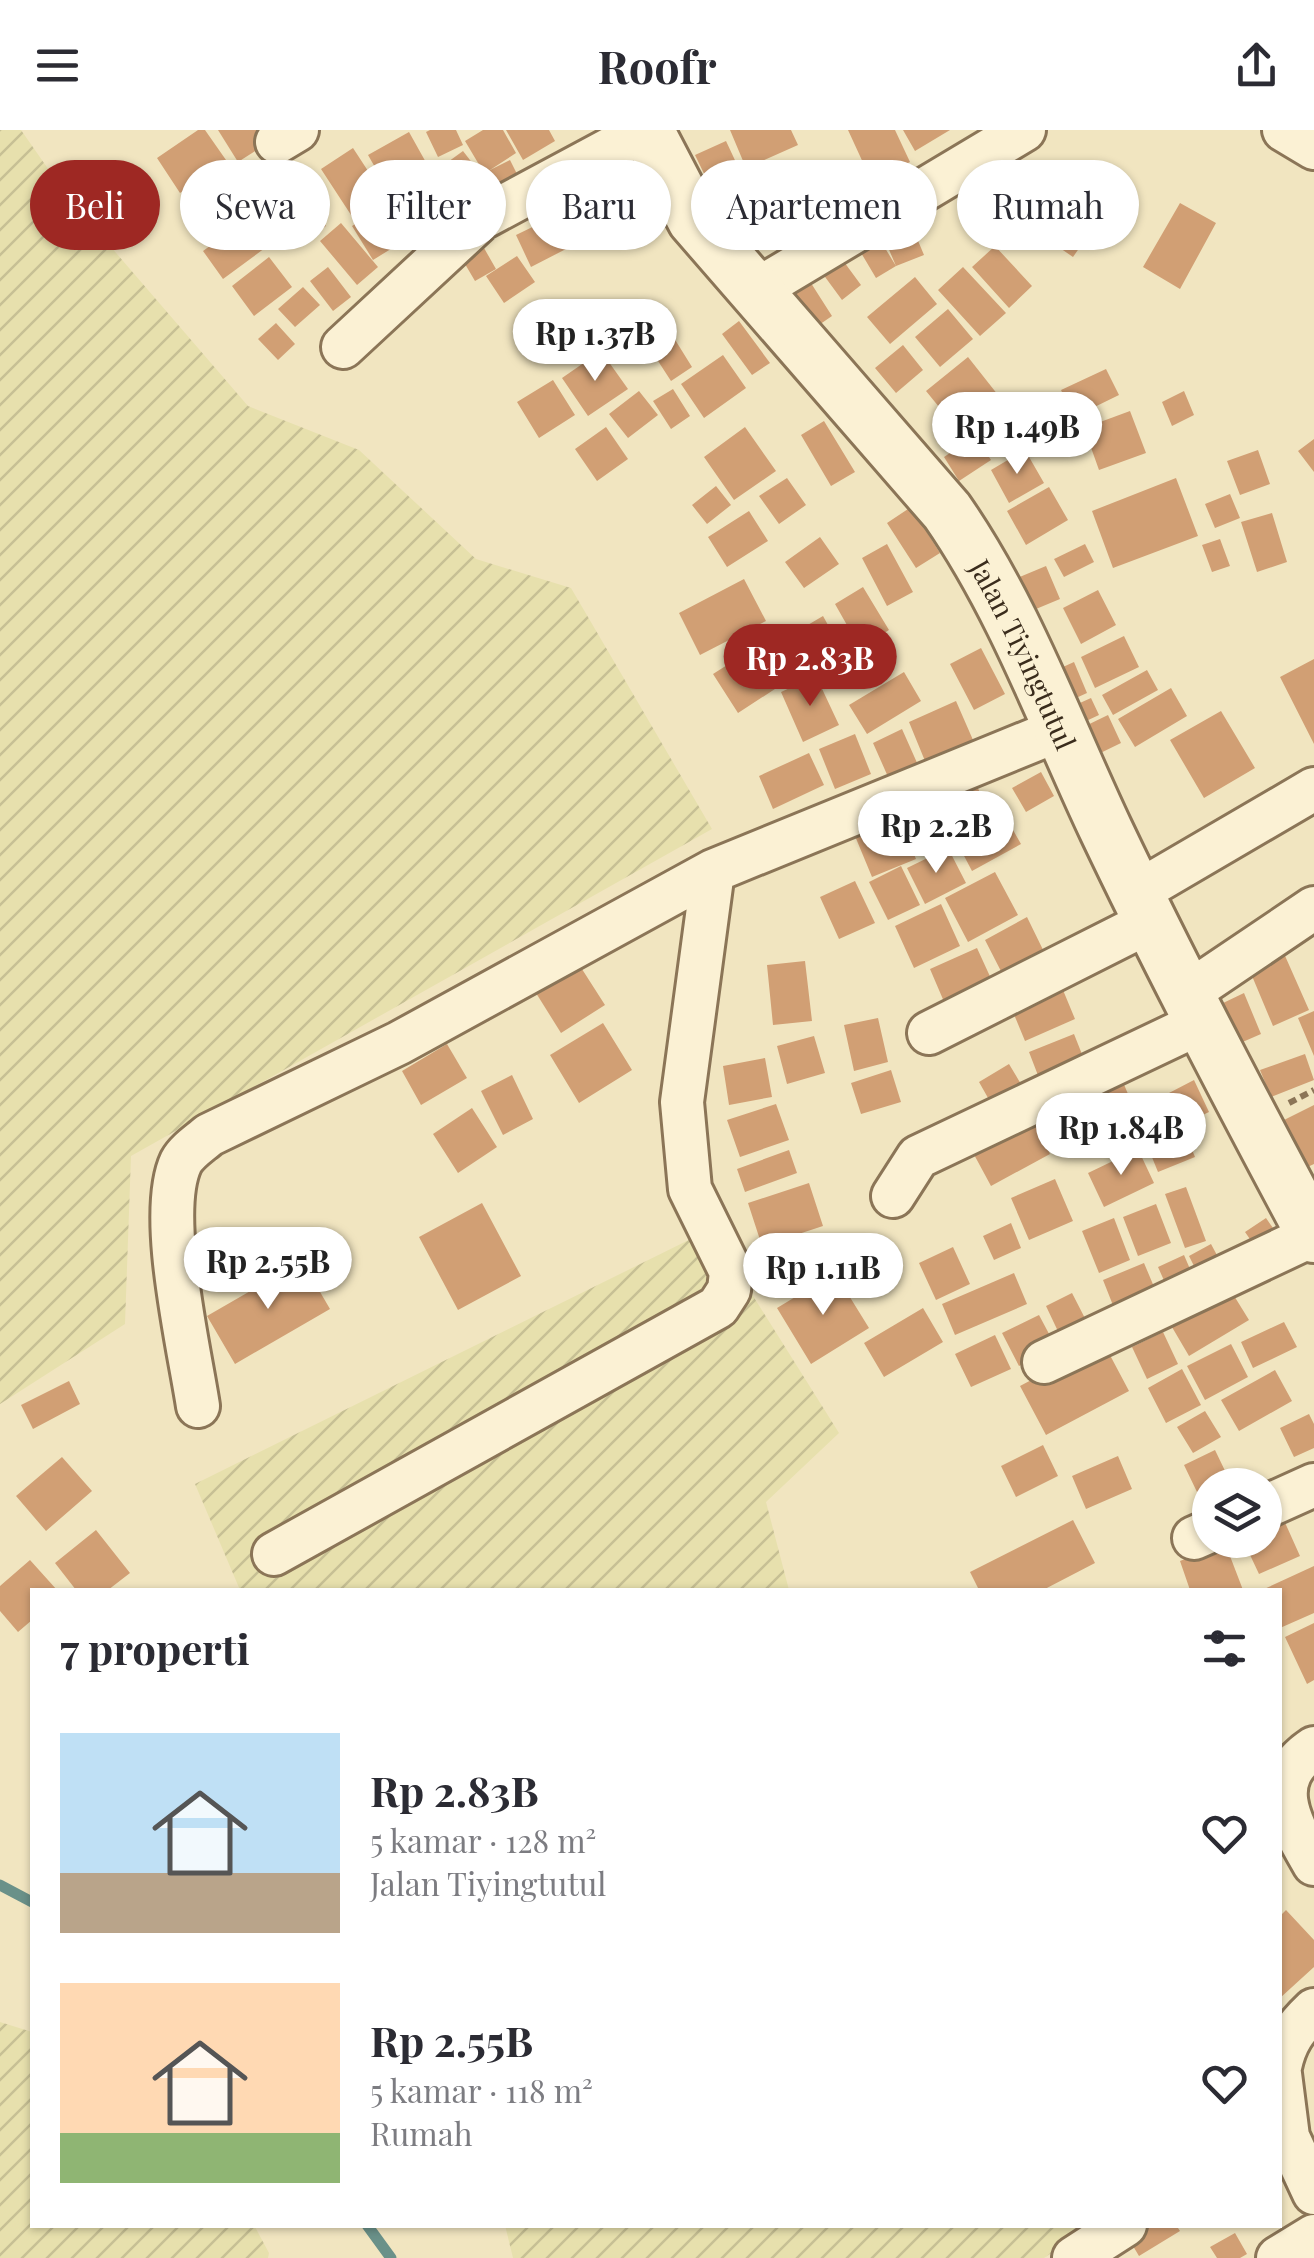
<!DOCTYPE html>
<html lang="id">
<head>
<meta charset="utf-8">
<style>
	:root { --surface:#fff; --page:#f7f7f7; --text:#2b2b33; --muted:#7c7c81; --accent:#9e2823 }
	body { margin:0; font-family:"Playfair Display",serif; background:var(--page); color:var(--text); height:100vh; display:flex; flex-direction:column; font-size:38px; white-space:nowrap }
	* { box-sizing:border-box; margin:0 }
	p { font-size:32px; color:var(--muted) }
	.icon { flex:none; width:55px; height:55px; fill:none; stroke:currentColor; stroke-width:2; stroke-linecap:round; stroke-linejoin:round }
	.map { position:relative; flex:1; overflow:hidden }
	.sheet { position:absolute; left:30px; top:1458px; width:1252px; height:640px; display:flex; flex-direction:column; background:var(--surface); border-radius:0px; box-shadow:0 2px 8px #0004 }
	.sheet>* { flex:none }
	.guide { position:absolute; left:30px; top:30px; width:1255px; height:90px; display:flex; gap:20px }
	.fabs { position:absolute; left:1192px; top:1338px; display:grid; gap:20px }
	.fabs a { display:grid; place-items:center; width:90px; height:90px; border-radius:50%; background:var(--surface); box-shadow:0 2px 8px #0004; font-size:50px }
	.price { position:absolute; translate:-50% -85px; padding:0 22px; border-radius:35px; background:#fff; color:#222; font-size:32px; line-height:65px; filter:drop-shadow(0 2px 5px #0008) }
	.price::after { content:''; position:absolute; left:50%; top:60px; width:30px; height:22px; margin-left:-15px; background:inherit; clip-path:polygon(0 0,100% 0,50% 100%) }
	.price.selected { background:var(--accent); color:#fff }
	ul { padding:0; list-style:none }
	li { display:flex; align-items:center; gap:30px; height:250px; padding:0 30px }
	li span { display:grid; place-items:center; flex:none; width:280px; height:200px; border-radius:0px; color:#555 }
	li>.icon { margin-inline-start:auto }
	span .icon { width:120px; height:120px; fill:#fffc; stroke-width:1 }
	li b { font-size:42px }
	h2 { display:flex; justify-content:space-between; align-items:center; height:120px; padding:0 30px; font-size:42px }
	.chip { padding:0 35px; border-radius:45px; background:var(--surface); box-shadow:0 2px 8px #0004; font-size:35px; line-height:90px }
	.chip.selected { background:var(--accent); color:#fff }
	header { display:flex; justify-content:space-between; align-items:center; height:130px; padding:0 30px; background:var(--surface); font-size:45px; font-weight:700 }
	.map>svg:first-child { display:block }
</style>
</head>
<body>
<header><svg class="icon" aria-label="menu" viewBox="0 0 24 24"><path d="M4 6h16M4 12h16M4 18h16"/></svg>Roofr<svg class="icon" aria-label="share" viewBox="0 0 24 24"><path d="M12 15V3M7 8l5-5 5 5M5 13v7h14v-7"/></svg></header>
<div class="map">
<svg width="1314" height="2128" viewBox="0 0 1314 2128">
	<defs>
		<pattern id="farmland-furrows" width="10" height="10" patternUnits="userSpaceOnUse" patternTransform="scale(2.5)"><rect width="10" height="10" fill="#e7e0ad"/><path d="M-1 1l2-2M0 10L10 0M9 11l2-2" fill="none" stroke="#c7c094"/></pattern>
	</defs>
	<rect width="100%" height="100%" fill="#f1e5c0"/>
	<!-- farmland -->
	<path fill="url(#farmland-furrows)" d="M0,0H21L67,66L248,276L359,320L476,429L571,458L712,699L131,1026L125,1194L0,1274Z
		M711,1099L839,1303L766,1372L789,1460H240L195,1354Z
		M0,1892L32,1902V2095H254L269,2123L268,2128H0Z
		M505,2095H1093L1044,2128H513Z"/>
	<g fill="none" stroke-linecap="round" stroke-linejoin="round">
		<!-- stream -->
		<path stroke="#6a9189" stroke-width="11" d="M0,1755L32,1772
			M367,2095L391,2128"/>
	</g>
	<!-- building -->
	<path fill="#d19f74" d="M198,0H205L226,30L180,63L157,28Z
		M218,0H257L266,14L238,32Z
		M430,0H456L463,15L438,27L426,2Z
		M483,0H503L516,23L490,40L510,30L526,62L494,79L477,47L484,43L465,11Z
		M506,0H549L555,11L523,30Z
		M730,0H791L798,15L746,38Z
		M848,0H895L910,32L871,50Z
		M903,0H950L915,21Z
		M409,2L428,36L388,60L368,25Z
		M726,11L740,41L710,56L695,25Z
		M353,18L385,67L353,88L321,39Z
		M463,21L480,43L458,59L441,37Z
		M767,39L785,74L742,95L724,60Z
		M1087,43L1123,67L1109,89L1073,64Z
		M429,47L448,83L413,103L393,67Z
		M623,48L642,81L580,117L561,85Z
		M227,53L243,79L200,107L183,81Z
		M1180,73L1216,93L1180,159L1143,137Z
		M386,74L407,109L373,130L352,96Z
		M313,77L326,96L299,115L286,95Z
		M906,82L924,125L896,136L878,94Z
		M1054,85L1087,107L1073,127L1041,105Z
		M551,88L566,119L531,137L516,105Z
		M245,90L265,118L223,149L203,121Z
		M341,93L378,137L357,155L320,111Z
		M874,100L896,136L876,148L854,111Z
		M476,104L496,139L475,151L455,117Z
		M995,116L1032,156L1009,178L972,137Z
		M836,121L861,155L842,170L817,136Z
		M517,126L535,152L504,173L486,146Z
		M269,127L292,157L254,186L232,156Z
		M328,137L351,167L333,181L310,151Z
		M963,137L1006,183L980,206L938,160Z
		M915,147L937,174L890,214L867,187Z
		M809,150L832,186L813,199L789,163Z
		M303,157L320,175L295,197L278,179Z
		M948,179L973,209L940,237L915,207Z
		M739,191L770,233L752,245L722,204Z
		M276,193L295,214L278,230L258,209Z
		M669,200L692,237L671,251L647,214Z
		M903,215L923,240L896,263L875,238Z
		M601,221L628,259L588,286L562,248Z
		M723,225L746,258L704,288L681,254Z
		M968,227L998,265L957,299L926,261Z
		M1106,239L1119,265L1074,287L1061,260Z
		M553,250L575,285L539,308L517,272Z
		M673,259L690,286L671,299L653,271Z
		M639,261L658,285L628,308L609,284Z
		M1184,261L1194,285L1172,296L1162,272Z
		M1003,270L1023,294L1003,312L982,288Z
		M1130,281L1146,323L1099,340L1084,298Z
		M824,291L855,342L831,356L801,305Z
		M606,297L628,329L597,351L575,319Z
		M745,297L776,341L734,370L704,327Z
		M975,306L991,330L959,351L944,327Z
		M1314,309V342L1298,321Z
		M1025,320L1044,353L1009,373L991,340Z
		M1258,320L1270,354L1240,365L1227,331Z
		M787,348L806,375L779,394L759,366Z
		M1176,348L1198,406L1113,438L1092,381Z
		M716,356L731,375L707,394L692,375Z
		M1049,357L1068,390L1026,415L1007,381Z
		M1230,364L1240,388L1215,398L1205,374Z
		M911,377L940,423L916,438L887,393Z
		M749,381L768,411L727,437L708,407Z
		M1272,383L1287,432L1257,442L1241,392Z
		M820,407L839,434L804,458L785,432Z
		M1220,409L1230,436L1212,442L1202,415Z
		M887,414L913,462L887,476L862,428Z
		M1085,414L1094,432L1064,447L1054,429Z
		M1046,436L1060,469L1024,484L1010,451Z
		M744,449L766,491L700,525L679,483Z
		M863,457L889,500L860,518L835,474Z
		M1098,460L1116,495L1081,514L1063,478Z
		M823,486L838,513L782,545L767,519Z
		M1124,506L1139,537L1095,558L1081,527Z
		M754,518L778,557L738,583L713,544Z
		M981,518L1005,564L974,580L950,534Z
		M1314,529V614L1280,547Z
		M1074,532L1087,563L1056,577L1043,546Z
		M1147,540L1158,560L1113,585L1102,565Z
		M904,542L921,571L867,604L849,575Z
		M816,546L839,595L803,612L781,562Z
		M1171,558L1187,586L1135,617L1118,589Z
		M1091,568L1099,585L1069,599L1062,581Z
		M956,571L973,610L925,631L909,592Z
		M1221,581L1255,638L1204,668L1170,610Z
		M1108,585L1121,613L1088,629L1075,601Z
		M902,599L918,635L889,649L873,613Z
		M855,604L871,644L835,659L819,619Z
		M809,623L824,655L773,679L759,646Z
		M1041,642L1054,666L1026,682L1012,658Z
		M972,644L988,682L939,703L922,665Z
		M894,676L916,729L872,747L850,694Z
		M1001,679L1021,714L972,741L953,705Z
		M948,718L966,753L925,774L907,738Z
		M901,736L920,775L888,790L869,752Z
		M995,742L1018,785L968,812L945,768Z
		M855,751L875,793L839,809L820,767Z
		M941,774L960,816L914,838L895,796Z
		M1027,787L1047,828L1005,849L985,810Z
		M977,818L993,853L945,874L930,839Z
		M1282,819L1309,880L1273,896L1247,834Z
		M805,831L812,891L773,895L767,835Z
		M580,836L605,875L561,903L536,863Z
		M1058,848L1075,889L1025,911L1008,870Z
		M1244,863L1261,904L1238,914L1221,874Z
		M1314,881V926L1298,888Z
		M878,888L888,932L854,941L844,895Z
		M603,893L632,940L579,973L550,925Z
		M1074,904L1089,942L1044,961L1029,922Z
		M814,906L825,943L787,954L777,916Z
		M447,914L467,948L421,975L402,941Z
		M1305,924L1314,950L1271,967L1260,940Z
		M765,928L772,967L729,975L723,936Z
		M1009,934L1027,964L996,982L979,952Z
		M1117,938L1142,997L1084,1023L1059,964Z
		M891,940L901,972L861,984L851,953Z
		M512,945L533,989L503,1005L481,961Z
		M1194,950L1209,982L1184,994L1169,963Z
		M776,974L789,1010L740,1027L727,990Z
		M1314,975V1034L1299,1041L1276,994Z
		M472,978L497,1017L458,1043L433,1004Z
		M1031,987L1050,1024L991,1056L971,1019Z
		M1184,1000L1195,1027L1158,1042L1147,1015Z
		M1138,1019L1154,1053L1104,1077L1088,1043Z
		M789,1020L797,1043L745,1062L737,1039Z
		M1055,1049L1073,1091L1029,1110L1011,1068Z
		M809,1053L823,1096L762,1116L748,1073Z
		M1186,1057L1206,1111L1185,1118L1165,1064Z
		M482,1073L521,1146L458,1180L419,1107Z
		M1156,1074L1171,1113L1138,1126L1123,1087Z
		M1114,1088L1130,1130L1099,1143L1082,1101Z
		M1266,1088L1282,1111L1261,1125L1245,1102Z
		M1011,1093L1021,1118L994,1130L983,1106Z
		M819,1110L831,1133L766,1166L755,1143Z
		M1211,1114L1226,1142L1203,1154L1189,1126Z
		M953,1117L970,1154L936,1170L919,1133Z
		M1184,1125L1196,1153L1170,1164L1158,1137Z
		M302,1131L330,1179L235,1234L207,1186Z
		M1144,1133L1160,1171L1118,1188L1103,1150Z
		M835,1143L869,1198L811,1234L777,1178Z
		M1014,1143L1027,1174L955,1205L942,1174Z
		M1228,1156L1249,1190L1189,1226L1169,1192Z
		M1072,1163L1091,1200L1064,1214L1046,1176Z
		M923,1178L943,1212L884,1247L864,1213Z
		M1039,1185L1056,1217L1019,1236L1002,1203Z
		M1284,1192L1297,1217L1253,1238L1241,1212Z
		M1163,1202L1178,1234L1147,1249L1132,1217Z
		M995,1205L1011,1239L971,1257L955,1224Z
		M1103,1212L1129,1261L1046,1305L1020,1256Z
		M1231,1214L1248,1247L1205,1270L1187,1236Z
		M1182,1239L1201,1275L1166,1293L1148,1258Z
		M1275,1240L1292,1271L1239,1301L1221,1270Z
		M69,1251L80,1274L33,1299L21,1275Z
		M1205,1281L1221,1307L1193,1323L1177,1297Z
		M1309,1284L1314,1294V1318L1294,1327L1280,1298Z
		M1043,1315L1058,1346L1016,1367L1001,1336Z
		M1215,1320L1228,1347L1197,1362L1184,1335Z
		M1118,1326L1132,1359L1086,1379L1072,1346Z
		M62,1327L92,1361L46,1401L16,1366Z
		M1278,1377L1300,1426L1259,1444L1243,1410H1265V1383Z
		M1073,1390L1095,1433L1043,1460H979L970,1442Z
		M96,1400L130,1443L108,1460H76L55,1433Z
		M1225,1413L1243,1460H1190L1180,1431Z
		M30,1430L57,1460H32V1490L18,1502L0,1481V1456Z
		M1314,1436V1483L1280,1498V1460H1262Z
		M1314,1493V1550L1307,1554L1285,1507Z
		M1286,1780L1314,1810V1837L1280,1868V1786Z
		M1133,2095H1176L1180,2101L1139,2126L1124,2101Z
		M1235,2103L1247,2124L1240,2128H1217L1210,2117Z"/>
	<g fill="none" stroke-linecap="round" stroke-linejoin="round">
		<defs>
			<path id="minor" d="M1284,0L1314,18
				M277,12L297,0
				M755,161L1024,0
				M343,217L482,88L646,0
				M1136,763L1314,659
				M1188,863L1314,778
				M929,903L1151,791
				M893,1066L918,1027L1202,892
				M1044,1232L1313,1105
				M198,1276C189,1217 157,1083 181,1032C187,1021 200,1013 209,1005L399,913L713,741L1061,599
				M1265,1377L1314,1355
				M1194,1408L1210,1401
				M274,1424L718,1177L729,1160L731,1142L690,1059L682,972L713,741
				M1314,1618C1264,1651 1291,1694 1314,1734
				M1280,1937C1285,1912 1295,1898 1314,1880
				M1280,1944L1288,2007L1314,2063
				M1074,2128L1125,2095
				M1278,2128L1314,2106"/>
			<g id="tertiary">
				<path id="s1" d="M647,0L694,90L947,381C1015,479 1055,592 1106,700C1171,837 1242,972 1314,1106"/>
			</g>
		</defs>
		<!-- minor casing -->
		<use href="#minor" stroke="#8b7557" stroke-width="48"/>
		<!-- tertiary casing -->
		<use href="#tertiary" stroke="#8b7557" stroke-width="58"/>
		<!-- path -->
		<path stroke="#8b7557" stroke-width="6" stroke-dasharray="8 5" stroke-linecap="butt" d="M1289,973L1314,960"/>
		<!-- minor -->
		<use href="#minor" stroke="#fbf1d4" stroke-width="42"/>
		<!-- tertiary -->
		<use href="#tertiary" stroke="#fbf1d4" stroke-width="52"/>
	</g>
	<g text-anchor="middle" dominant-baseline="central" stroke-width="8" stroke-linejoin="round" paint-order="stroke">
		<!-- street labels -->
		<g font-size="28" fill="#3a2c1c" stroke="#f8eed1">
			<text stroke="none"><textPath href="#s1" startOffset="650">Jalan Tiyingtutul</textPath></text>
		</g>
	</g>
</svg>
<div class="fabs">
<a><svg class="icon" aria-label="layers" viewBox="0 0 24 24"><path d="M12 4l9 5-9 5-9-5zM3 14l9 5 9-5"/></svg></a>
</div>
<b class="price" style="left:595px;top:254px">Rp 1.37B</b>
<b class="price" style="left:1017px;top:347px">Rp 1.49B</b>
<b class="price selected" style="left:810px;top:579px">Rp 2.83B</b>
<b class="price" style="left:936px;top:746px">Rp 2.2B</b>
<b class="price" style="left:1121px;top:1048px">Rp 1.84B</b>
<b class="price" style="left:268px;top:1182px">Rp 2.55B</b>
<b class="price" style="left:823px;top:1188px">Rp 1.11B</b>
<div class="guide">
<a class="chip selected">Beli</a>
<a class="chip">Sewa</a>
<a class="chip">Filter</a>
<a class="chip">Baru</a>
<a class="chip">Apartemen</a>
<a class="chip">Rumah</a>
</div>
<section class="sheet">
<h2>7 properti<svg class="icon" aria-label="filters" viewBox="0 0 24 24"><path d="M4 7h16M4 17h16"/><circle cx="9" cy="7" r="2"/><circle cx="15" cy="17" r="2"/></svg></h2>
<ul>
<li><span style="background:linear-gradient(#bfe0f5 70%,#b9a48a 0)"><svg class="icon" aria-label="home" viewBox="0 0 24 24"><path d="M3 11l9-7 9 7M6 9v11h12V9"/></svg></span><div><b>Rp 2.83B</b><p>5 kamar · 128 m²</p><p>Jalan Tiyingtutul</p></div><svg class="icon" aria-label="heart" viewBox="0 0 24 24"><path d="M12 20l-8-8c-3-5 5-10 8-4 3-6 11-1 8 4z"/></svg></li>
<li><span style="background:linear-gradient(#ffd9b3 75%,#8fb573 0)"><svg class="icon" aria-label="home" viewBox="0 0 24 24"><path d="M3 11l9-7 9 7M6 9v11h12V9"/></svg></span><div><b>Rp 2.55B</b><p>5 kamar · 118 m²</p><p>Rumah</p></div><svg class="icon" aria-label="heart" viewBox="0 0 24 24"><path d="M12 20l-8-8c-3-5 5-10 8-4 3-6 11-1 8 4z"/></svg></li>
</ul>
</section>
</div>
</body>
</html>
